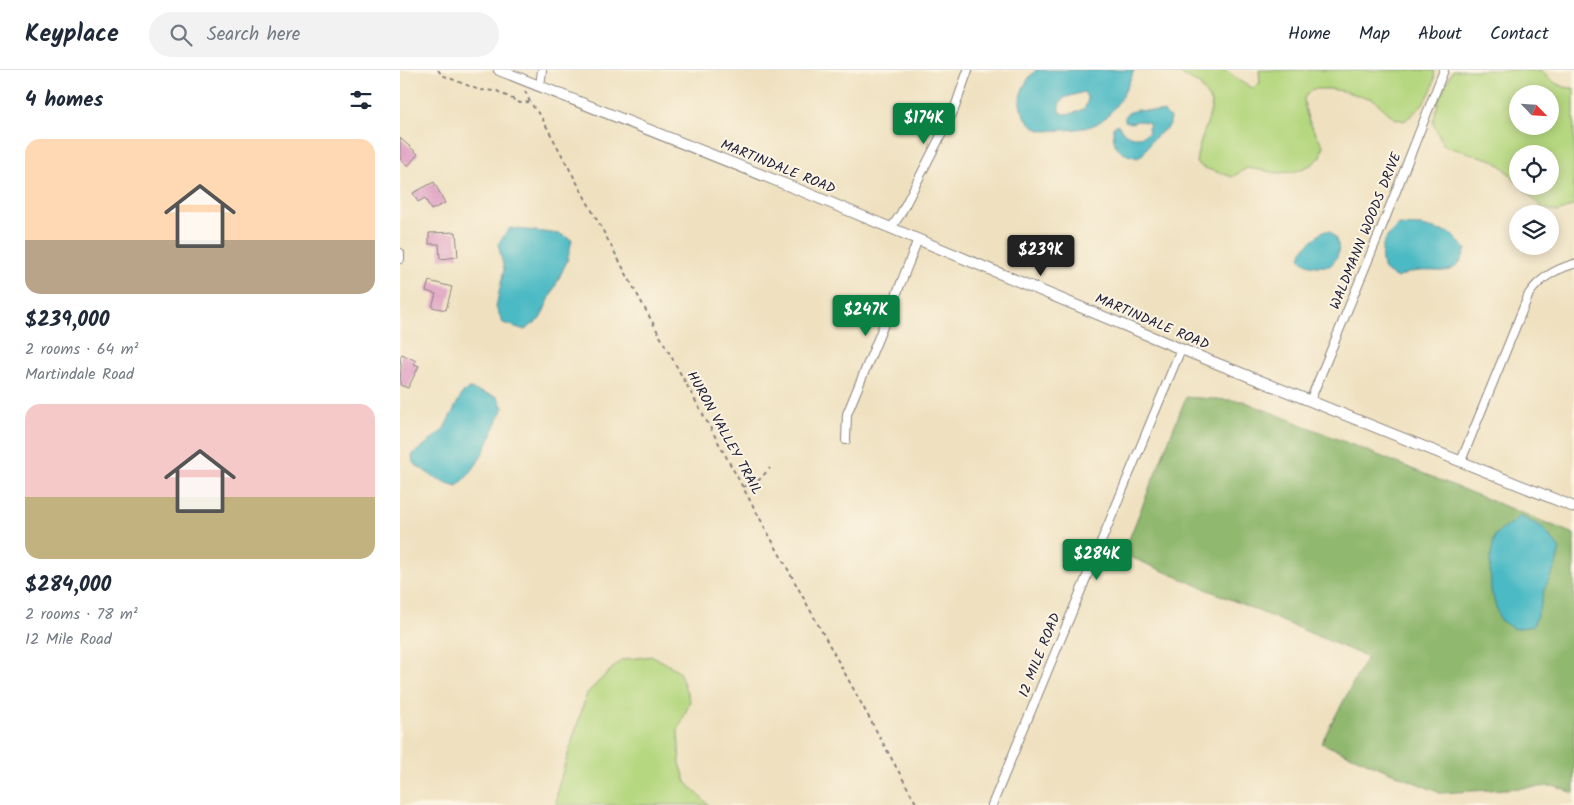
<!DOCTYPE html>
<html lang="en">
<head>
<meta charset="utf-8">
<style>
	:root { --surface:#fff; --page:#f2f2f3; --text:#1f2937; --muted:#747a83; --line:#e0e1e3; --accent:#0b8043 }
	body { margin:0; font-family:Kalam,sans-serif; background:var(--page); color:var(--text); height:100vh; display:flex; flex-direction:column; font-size:19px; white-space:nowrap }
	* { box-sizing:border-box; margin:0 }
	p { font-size:16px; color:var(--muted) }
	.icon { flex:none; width:28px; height:28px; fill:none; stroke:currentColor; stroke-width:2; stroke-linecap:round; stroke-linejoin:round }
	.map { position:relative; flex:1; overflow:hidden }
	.details { display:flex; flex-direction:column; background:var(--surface); width:400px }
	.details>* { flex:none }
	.needle { width:32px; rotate:115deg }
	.controls { position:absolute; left:1109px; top:15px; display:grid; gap:10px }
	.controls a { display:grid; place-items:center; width:50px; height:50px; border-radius:50%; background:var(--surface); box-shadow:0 2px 12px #0003; font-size:25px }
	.price { position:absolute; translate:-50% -42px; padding:0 11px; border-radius:5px; background:var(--accent); color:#fff; font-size:16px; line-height:32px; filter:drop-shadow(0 1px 2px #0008) }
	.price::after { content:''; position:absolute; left:50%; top:30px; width:15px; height:11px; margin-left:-8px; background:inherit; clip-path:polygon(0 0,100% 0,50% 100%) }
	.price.current { background:#222; color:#fff }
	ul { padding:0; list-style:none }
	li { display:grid; align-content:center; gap:10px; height:265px; padding:0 25px }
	li span { display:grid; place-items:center; height:155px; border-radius:15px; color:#555 }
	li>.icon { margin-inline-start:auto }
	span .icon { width:90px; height:90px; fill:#fffc; stroke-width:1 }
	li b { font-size:21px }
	h2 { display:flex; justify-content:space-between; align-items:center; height:60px; padding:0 25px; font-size:21px }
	header { display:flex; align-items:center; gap:30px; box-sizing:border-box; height:70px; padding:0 25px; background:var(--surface); border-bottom:1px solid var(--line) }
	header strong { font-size:24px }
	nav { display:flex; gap:28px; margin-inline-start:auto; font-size:18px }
	.search { width:350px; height:45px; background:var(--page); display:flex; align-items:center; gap:12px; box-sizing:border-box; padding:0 18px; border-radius:28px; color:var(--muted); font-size:19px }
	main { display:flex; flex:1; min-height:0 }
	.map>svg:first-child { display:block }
</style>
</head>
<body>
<header>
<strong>Keyplace</strong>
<div class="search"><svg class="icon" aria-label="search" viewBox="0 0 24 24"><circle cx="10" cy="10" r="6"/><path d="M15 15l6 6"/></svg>Search here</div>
<nav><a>Home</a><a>Map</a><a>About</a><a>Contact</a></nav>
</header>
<main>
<section class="details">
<h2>4 homes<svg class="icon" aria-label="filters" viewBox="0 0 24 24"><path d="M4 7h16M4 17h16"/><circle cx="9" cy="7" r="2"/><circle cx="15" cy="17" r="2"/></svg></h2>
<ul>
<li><span style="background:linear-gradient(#ffd9b3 65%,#b9a48a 0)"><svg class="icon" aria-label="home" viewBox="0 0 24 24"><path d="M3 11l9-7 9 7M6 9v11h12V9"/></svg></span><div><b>$239,000</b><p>2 rooms · 64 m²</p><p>Martindale Road</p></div></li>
<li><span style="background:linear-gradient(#f6c9c9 60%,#c2b280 0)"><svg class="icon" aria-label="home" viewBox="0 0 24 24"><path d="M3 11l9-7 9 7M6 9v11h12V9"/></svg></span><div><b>$284,000</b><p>2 rooms · 78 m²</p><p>12 Mile Road</p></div></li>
</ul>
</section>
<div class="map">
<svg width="1174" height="735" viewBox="0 0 1174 735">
	<rect width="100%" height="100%" fill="#fcf5e5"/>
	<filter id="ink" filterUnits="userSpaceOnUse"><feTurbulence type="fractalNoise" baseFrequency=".02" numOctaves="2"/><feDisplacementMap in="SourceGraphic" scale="10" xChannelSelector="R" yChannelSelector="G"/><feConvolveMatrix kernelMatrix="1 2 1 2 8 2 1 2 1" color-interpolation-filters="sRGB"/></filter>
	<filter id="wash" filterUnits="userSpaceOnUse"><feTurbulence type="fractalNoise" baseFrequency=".0096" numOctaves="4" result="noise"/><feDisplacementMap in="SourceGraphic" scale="20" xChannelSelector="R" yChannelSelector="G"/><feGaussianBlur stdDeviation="1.12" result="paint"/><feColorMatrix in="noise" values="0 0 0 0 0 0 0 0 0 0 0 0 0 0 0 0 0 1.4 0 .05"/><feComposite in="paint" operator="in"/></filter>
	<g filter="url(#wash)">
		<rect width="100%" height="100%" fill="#efe1c0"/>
		<!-- green -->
		<path fill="#b5d77f" stroke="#6c7c5d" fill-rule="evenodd" d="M777,0H826L841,12L853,18L860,13L859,0H1034C1038,20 1019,41 1004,51L994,48L973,29L942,21L930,19H912L904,28C906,51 912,57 923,75L921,87L911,95L894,102L878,103L847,98L832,107C820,102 807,101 796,93C798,72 809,55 812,33L799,14L785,7Z
			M1053,0H1142C1147,10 1163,19 1174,18V135L1158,142L1142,138L1120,116H1150V84H1118L1117,113L1104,98L1093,90L1044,76L1033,53L1039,29ZM1118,24H1150V56H1118Z
			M253,586L279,601L290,631L278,661L280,693L286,712L309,735H156L158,717L187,623L221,590Z"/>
		<!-- forest -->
		<path fill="#90b86e" stroke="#596d54" d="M786,327L843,331L1174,464V723L1153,716L1040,723L921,673L967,587L723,484Z"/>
		<!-- water -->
		<path fill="#4cbac4" stroke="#376e80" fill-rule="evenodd" d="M636,0H734C728,18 713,47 694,55C684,59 671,60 660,60C654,60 646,62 641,60C630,58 619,40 620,30C620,20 629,6 636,0ZM684,22L688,29L685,38L674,43L664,44L659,41V35L664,28Z
			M736,40L764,42L770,48V55L752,70L743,84L738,88C717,83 713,78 713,57L717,54C719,55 720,58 722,60C728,69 742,69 749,62L748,58L750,55L747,52L738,51L730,53L725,51V47L728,43Z
			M999,155L1022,156L1050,163L1066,179C1055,212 1038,197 1012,202C1007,203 1002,206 997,208L984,200C978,180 983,168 999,155Z
			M110,158L160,164L172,170L167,191L140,249L125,260L103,253L96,237L104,199L98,174Z
			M923,161H930C941,174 942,184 930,196C919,196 907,198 900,188L902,181L907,175Z
			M70,319L98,327L103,338C91,365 81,397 57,416C40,412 27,403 13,393L12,385L43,360L63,322Z
			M1120,446L1142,457L1160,479L1156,495L1144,520L1140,538L1133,556L1114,559L1100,550L1091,520L1090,491L1095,465Z"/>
		<g id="blocks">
			<!-- building -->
			<path fill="#dc98bf" d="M0,68L18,84L8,96L0,89Z
				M34,112L45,133L31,140L25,128L18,132L13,123Z
				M56,162L58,187L40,189L39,174H29V163Z
				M29,211L52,217L46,240L32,237L36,224L26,221Z
				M2,284L16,291L14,294L19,296L8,318L0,315L1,296L0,287Z"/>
		</g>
	</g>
	<g filter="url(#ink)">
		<use href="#blocks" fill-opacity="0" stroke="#88827e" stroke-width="1"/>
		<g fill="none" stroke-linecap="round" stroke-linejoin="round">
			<defs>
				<path id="minor" d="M140,16L142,0
					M491,158L500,145L554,40L568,0
					M0,183V189
					M910,331L983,154L1044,0
					M446,370L447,344L501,213L518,169
					M1061,391L1129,224C1140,208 1156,199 1174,194
					M592,735L781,279"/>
				<path id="tertiary" d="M99,0L402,121L781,279L1174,437"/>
			</defs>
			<!-- minor casing -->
			<use href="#minor" stroke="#88827e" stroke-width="10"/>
			<!-- tertiary casing -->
			<use href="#tertiary" stroke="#88827e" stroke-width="12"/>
			<!-- path -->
			<path stroke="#88827e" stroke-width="2" stroke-dasharray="4 4" stroke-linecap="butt" d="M38,0L42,5L79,20L97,21L120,33L129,32
				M125,21L130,32L143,50L249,246L517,735
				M343,417L359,410L370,398"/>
			<!-- minor -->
			<use href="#minor" stroke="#fff" stroke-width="8"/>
			<!-- tertiary -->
			<use href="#tertiary" stroke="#fff" stroke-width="10"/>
		</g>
	</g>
	<g text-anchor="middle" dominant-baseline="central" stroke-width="4" stroke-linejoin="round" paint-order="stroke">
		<!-- street labels -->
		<g font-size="14" fill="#22223b" stroke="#fcf5e5">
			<text transform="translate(378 97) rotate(22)">MARTINDALE ROAD</text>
			<text transform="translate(966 161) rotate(-68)">WALDMANN WOODS DRIVE</text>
			<text transform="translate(752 252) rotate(23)">MARTINDALE ROAD</text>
			<text transform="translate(324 363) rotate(61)">HURON VALLEY TRAIL</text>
			<text transform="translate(640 585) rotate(-68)">12 MILE ROAD</text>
		</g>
	</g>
</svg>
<div class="controls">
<a><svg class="needle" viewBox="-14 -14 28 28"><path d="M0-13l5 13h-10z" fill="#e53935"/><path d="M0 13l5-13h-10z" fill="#747a83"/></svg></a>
<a><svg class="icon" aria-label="locate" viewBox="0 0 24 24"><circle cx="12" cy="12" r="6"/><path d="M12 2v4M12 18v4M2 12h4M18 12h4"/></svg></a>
<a><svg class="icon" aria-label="layers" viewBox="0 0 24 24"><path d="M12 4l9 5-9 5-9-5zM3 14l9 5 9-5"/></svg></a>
</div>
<b class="price" style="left:524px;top:75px">$174K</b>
<b class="price current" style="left:641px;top:207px">$239K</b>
<b class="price" style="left:466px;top:267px">$247K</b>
<b class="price" style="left:697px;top:511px">$284K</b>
</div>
</main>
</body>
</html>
